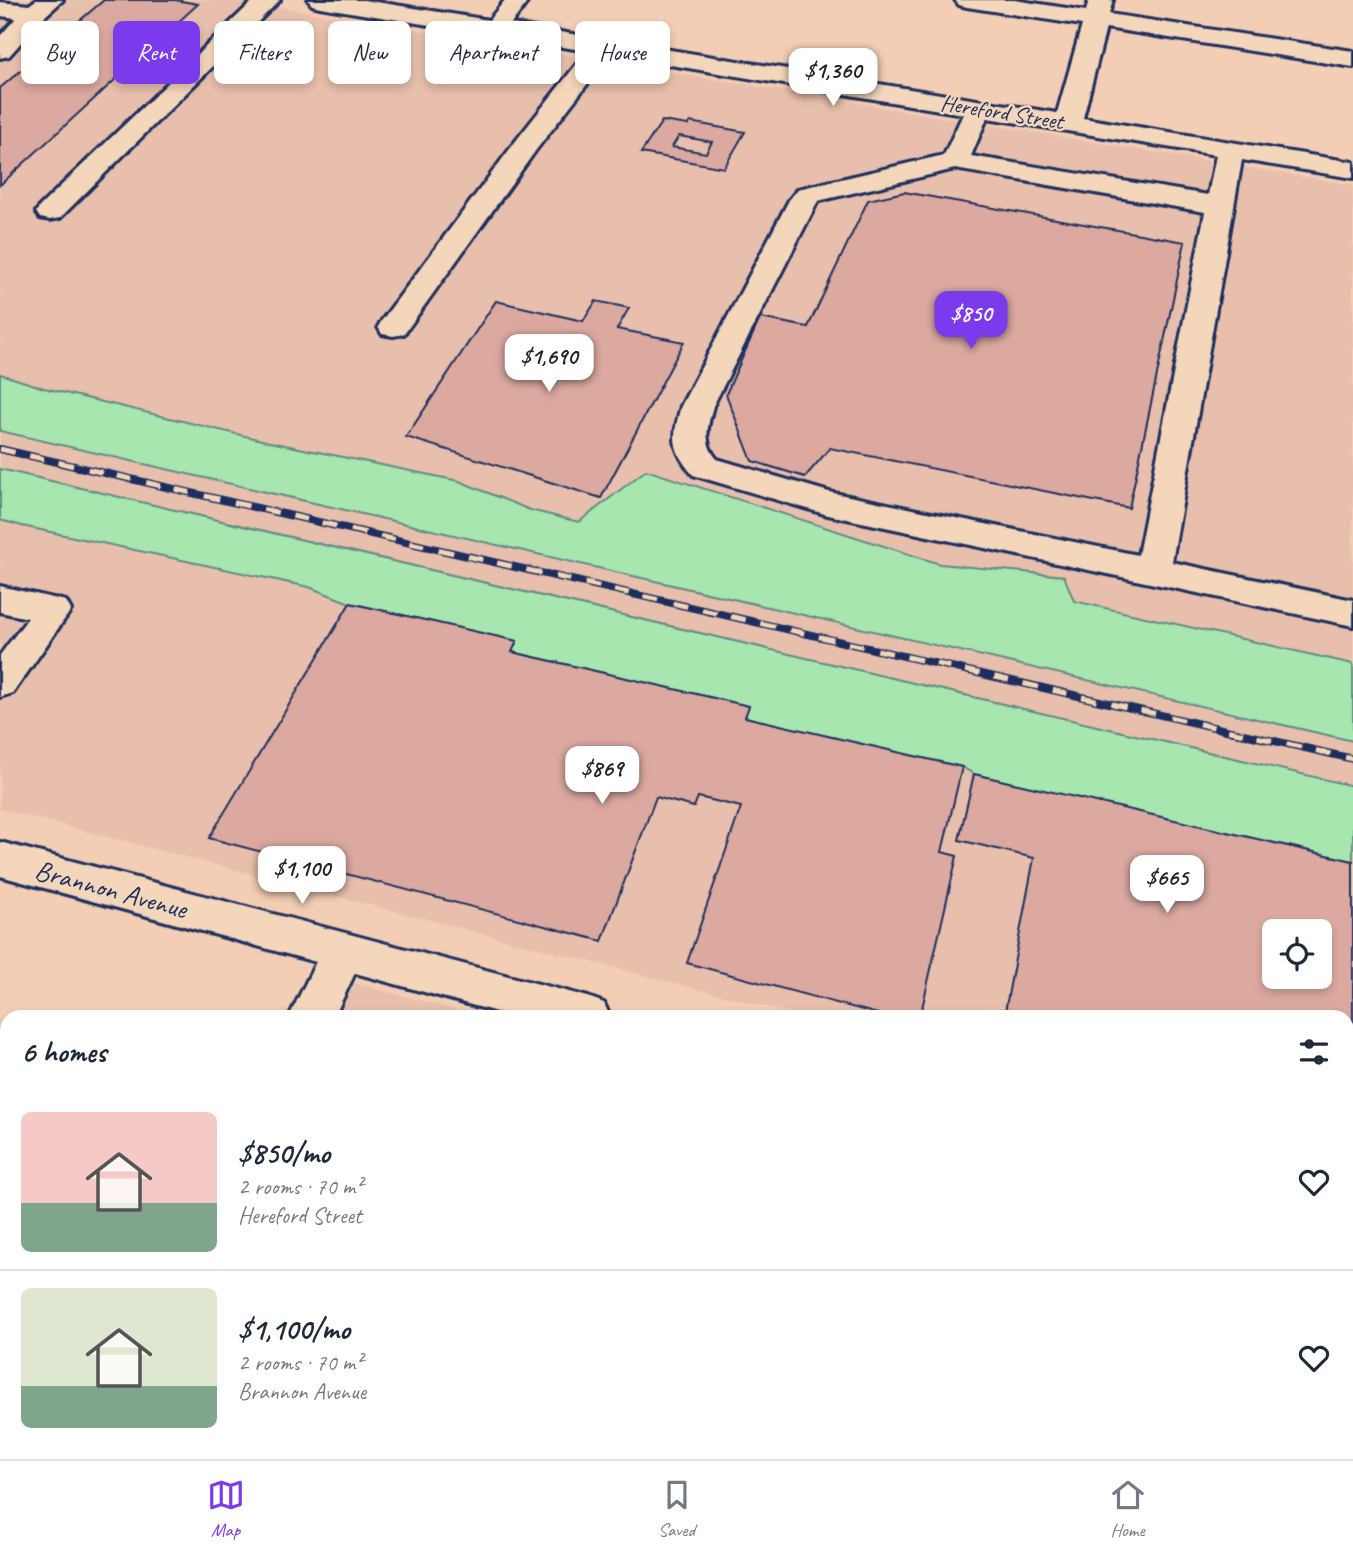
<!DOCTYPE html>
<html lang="en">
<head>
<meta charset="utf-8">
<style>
	:root { --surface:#fff; --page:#f6f6f7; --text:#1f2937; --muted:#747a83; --line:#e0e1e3; --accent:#7c3aed }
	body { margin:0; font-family:Caveat,sans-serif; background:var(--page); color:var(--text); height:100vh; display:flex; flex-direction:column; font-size:26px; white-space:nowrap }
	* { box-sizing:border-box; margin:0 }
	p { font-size:23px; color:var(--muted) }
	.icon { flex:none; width:38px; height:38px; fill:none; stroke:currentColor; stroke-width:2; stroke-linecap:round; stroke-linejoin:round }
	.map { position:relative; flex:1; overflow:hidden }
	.side { position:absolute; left:0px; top:1010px; width:1354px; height:450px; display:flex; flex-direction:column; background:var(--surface); border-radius:21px 21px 0 0; box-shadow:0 4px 10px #0003 }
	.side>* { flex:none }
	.hud { position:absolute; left:21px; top:21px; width:700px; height:63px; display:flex; gap:14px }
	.controls { position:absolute; left:1262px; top:919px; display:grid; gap:14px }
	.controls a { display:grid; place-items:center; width:70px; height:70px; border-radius:10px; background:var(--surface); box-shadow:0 4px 10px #0003; font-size:35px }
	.price { position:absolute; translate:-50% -60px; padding:0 16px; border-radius:14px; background:#fff; color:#222; font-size:23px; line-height:46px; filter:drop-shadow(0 2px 4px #0008) }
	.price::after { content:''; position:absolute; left:50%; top:42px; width:21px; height:16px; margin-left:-10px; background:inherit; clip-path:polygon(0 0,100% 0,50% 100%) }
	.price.current { background:var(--accent); color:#fff }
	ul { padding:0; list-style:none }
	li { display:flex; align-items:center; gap:21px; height:175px; padding:0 21px }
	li+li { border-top:2px solid var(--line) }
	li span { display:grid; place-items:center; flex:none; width:196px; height:140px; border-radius:10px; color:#555 }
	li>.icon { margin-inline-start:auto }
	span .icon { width:84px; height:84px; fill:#fffc; stroke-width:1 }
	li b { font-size:30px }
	h2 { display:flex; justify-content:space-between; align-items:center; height:84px; padding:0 21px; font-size:30px }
	.tag { padding:0 24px; border-radius:10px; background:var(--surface); box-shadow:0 4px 10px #0003; font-size:24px; line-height:63px }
	.tag.current { background:var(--accent); color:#fff }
	.menu { display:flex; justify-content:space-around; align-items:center; height:98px; border-top:2px solid var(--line); background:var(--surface); font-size:19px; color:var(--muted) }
	.menu a { display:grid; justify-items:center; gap:4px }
	.menu .current { color:var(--accent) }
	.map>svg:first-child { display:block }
</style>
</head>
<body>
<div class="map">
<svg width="1353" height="1459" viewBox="0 0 1353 1459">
	<rect width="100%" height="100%" fill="#f3cdb4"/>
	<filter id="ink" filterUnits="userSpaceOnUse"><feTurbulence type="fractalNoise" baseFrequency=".0143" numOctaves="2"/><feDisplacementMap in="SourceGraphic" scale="14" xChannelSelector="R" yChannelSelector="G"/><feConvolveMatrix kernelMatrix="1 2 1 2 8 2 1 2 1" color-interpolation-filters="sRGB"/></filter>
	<g filter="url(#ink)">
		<!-- built -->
		<path fill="#e8bfac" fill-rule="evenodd" d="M0,0H235L1353,185V1158L1348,1156V1017H806L0,809ZM1274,931H1320V976H1274Z
			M350,982L483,1017H333Z"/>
		<!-- green -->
		<path fill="#a7e6af" stroke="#618a86" stroke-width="2" d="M0,374L44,388L270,442L459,481L530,510L579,522L646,470L940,564L1064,576L1074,601L1353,664V741L0,431Z
			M0,469L1353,786V861L974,774L962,767L745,717L748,706L512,652L516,641L350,603L309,587L22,526L0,520Z"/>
		<!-- building -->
		<path fill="#dba9a0" stroke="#1b2f5e" stroke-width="2" fill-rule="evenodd" d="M104,0H175L198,4L0,185V88Z
			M662,121L688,125L690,122L745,132L724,168L641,153ZM679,136L712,142L706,153L672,147Z
			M904,192L1185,242L1129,508L830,448L805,477L752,461L726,394L760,318L808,327L868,200Z
			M496,301L583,321L596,301L629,308L617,329L684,342L601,498L406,437Z
			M350,603L517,641L512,652L749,706L745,717L962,767L942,852L957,856L920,1017H889L687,963L741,807L698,797L694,807L656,797L602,941L209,838Z
			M974,774L1353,861V1127L1348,1126V1017H1004L1034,858L959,840ZM1274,931H1320V976H1274Z"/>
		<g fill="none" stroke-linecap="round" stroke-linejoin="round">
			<defs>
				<path id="minor" d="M36,0H63L43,18L9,56L0,58V36L16,18L0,16V2L29,5Z
					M254,0H280L60,218L50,220L40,218L36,212L40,206Z
					M308,0H364L489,20L505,0H529L511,24L1057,113L1082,25L967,7L959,5L955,0H1014L1086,11L1089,0H1113L1109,14L1353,51V67L1106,28L1083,118L1353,162V178L1242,160L1172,562L1353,600V626L828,515L693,475C671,449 672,437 681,406L789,200L798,189L944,155L963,114L610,55L536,150L404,334L393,336L382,334L378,327L382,320L518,138L587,51L320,7L312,5ZM987,118L1216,155L1208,195L971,156ZM955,169L1205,212L1138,555L829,492L717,459C702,442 708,426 713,406L818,201Z
					M0,586L66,601L71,610L13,693L0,697V655L28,618L0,612Z
					M0,842L588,997L604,1003L610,1017H515L355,973L334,1017H289L316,962L0,876Z
					M1348,1198L1353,1199V1247L1348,1245Z
					M70,1452H123L121,1459H67Z
					M710,1452H763V1459H709Z"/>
			</defs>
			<!-- minor casing -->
			<use href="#minor" stroke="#1b2f5e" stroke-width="6"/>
			<!-- minor -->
			<use href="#minor" fill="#f4d6ba" fill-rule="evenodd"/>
			<defs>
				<path id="rail" d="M0,449L1353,759"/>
			</defs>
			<!-- rail casing -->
			<use href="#rail" stroke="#1b2f5e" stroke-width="8"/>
			<!-- rail -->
			<use href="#rail" stroke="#f4d6ba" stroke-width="5" stroke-dasharray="15" stroke-linecap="butt"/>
		</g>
	</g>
	<g text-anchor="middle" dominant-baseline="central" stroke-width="5" stroke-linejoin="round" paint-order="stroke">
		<!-- far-street labels -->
		<g font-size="23" fill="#1b2f5e" stroke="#f4d6ba">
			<text transform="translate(1002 112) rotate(9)">Hereford Street</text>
		</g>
		<!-- street labels -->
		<g font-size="28" fill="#1b2f5e" stroke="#f4d6ba">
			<text transform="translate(111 889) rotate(15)">Brannon Avenue</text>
		</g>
	</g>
</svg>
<div class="controls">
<a><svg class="icon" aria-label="locate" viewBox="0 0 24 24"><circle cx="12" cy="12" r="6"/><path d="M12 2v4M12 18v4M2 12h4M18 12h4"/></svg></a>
</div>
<b class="price" style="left:833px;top:108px">$1,360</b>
<b class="price current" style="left:971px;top:351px">$850</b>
<b class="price" style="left:549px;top:394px">$1,690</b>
<b class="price" style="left:602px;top:806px">$869</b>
<b class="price" style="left:302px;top:906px">$1,100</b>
<b class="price" style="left:1167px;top:915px">$665</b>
<div class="hud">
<a class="tag">Buy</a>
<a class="tag current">Rent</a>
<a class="tag">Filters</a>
<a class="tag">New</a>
<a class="tag">Apartment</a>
<a class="tag">House</a>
</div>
<section class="side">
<h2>6 homes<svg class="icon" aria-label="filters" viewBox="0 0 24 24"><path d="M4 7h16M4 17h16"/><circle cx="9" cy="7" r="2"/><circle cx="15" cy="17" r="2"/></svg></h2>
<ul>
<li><span style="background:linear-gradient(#f6c9c9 65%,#7fa58c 0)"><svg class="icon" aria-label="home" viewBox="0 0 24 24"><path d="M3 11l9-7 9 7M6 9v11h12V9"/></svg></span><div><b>$850/mo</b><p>2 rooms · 70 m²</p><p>Hereford Street</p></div><svg class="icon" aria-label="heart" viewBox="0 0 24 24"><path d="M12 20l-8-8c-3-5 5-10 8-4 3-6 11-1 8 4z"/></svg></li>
<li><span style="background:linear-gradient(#dfe7d0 70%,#7fa58c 0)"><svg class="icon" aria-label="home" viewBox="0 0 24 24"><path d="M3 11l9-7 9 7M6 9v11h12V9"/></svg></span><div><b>$1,100/mo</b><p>2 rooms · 70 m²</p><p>Brannon Avenue</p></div><svg class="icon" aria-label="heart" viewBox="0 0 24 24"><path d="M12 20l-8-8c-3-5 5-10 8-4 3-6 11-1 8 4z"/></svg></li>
</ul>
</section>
</div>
<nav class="menu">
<a class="current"><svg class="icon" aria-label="map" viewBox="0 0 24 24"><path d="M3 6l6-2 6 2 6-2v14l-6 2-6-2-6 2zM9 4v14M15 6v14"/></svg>Map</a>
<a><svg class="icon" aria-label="saved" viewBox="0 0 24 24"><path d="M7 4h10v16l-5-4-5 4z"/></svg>Saved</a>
<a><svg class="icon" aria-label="home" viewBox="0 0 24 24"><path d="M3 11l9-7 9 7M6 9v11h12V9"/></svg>Home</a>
</nav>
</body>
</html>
